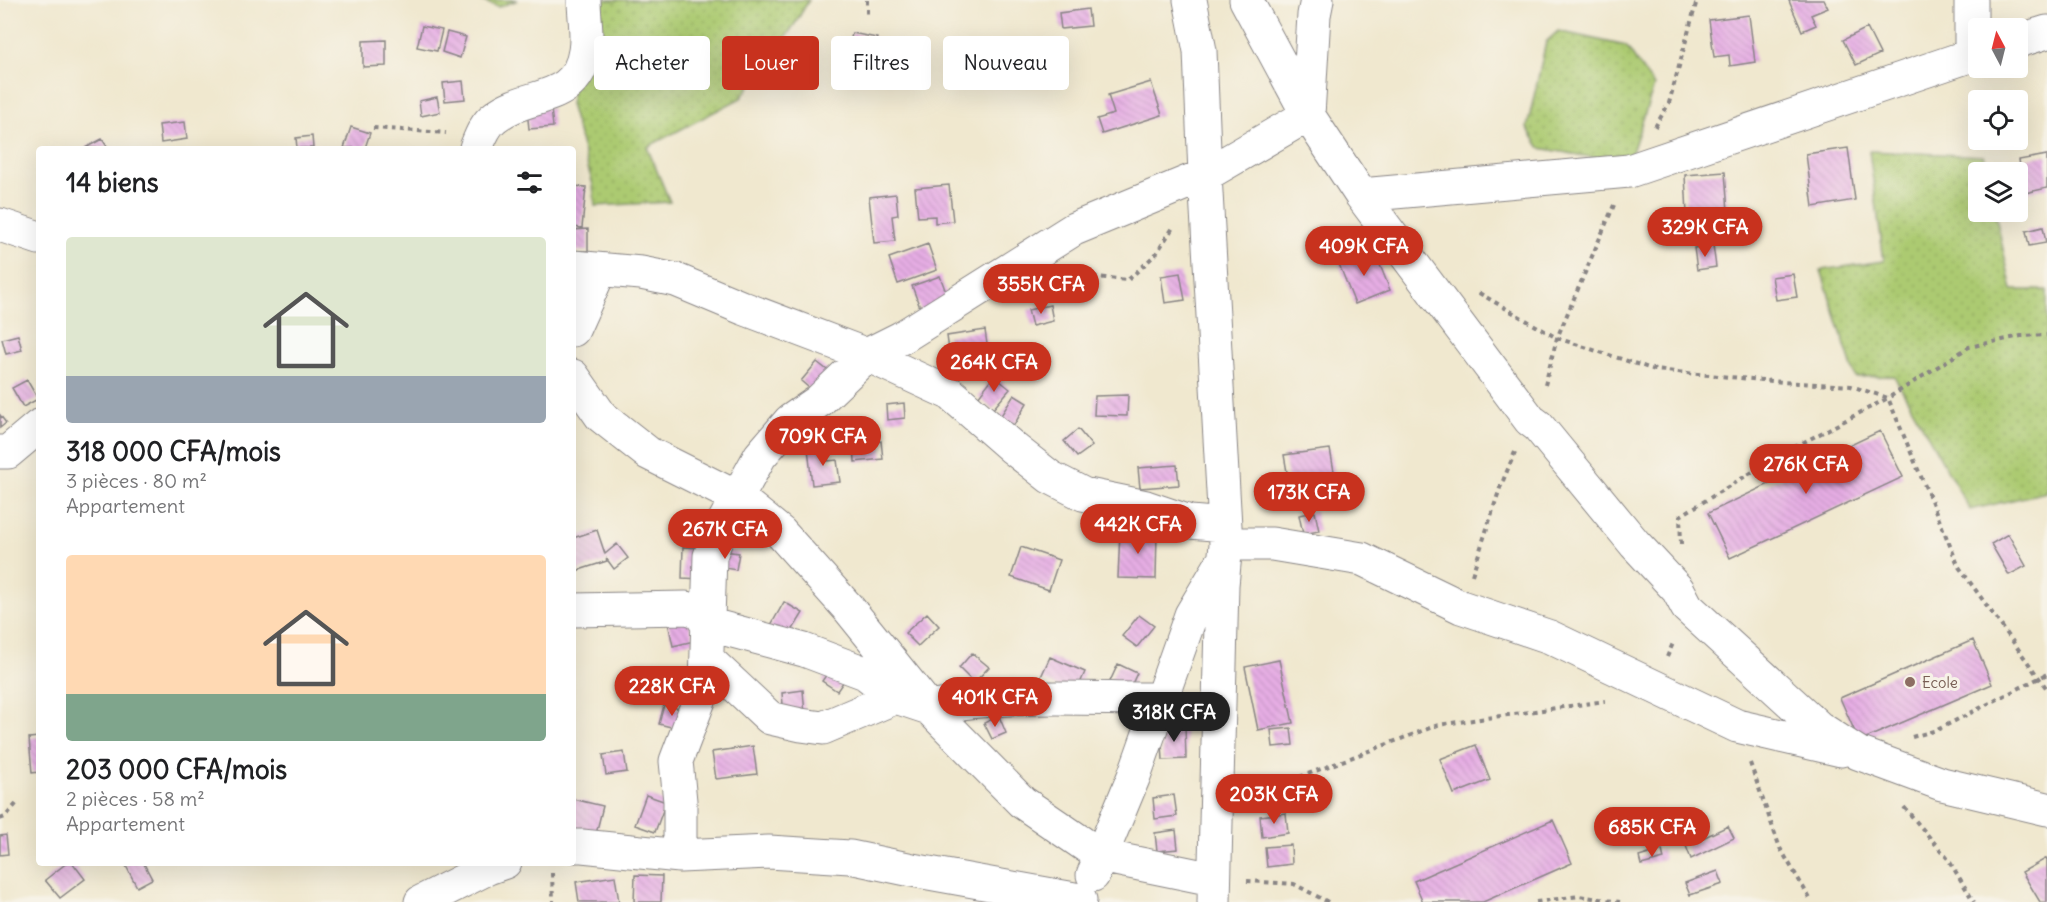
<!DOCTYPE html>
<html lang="fr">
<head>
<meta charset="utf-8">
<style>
	:root { --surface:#fff; --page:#f2f2f2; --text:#202124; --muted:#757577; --accent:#c8321e }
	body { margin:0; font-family:Delius,sans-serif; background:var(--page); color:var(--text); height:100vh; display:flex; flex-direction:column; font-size:22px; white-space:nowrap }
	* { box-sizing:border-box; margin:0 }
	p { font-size:20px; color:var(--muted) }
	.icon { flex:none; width:33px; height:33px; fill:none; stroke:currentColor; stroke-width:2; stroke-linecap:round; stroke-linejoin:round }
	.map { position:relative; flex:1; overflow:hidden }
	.panel { position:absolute; left:36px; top:146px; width:540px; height:720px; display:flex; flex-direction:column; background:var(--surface); border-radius:6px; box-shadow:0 6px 24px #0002 }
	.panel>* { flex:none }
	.hud { position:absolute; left:594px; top:36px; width:570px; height:54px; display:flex; gap:12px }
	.needle { width:39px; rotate:353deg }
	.buttons { position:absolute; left:1968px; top:18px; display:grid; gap:12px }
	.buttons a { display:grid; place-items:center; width:60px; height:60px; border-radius:6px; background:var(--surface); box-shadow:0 6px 24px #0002; font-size:30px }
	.price { position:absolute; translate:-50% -51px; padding:0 14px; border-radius:21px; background:var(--accent); color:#fff; font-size:20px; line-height:39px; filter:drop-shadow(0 2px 3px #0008) }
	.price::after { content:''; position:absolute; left:50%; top:36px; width:18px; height:14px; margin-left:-9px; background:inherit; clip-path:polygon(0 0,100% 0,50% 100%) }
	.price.active { background:#222; color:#fff }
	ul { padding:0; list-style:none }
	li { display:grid; align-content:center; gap:12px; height:318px; padding:0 30px }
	li span { display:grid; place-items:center; height:186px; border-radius:6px; color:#555 }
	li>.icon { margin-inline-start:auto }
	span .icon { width:108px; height:108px; fill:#fffc; stroke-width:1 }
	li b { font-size:26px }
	h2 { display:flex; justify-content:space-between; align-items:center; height:72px; padding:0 30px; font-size:26px }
	.tag { padding:0 21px; border-radius:6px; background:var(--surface); box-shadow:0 6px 24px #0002; font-size:21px; line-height:54px }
	.tag.active { background:var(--accent); color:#fff }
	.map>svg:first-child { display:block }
</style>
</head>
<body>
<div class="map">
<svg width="2047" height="902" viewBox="0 0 2047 902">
	<defs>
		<pattern id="grass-dots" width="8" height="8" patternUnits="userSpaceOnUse" patternTransform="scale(1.5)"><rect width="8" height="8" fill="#acca71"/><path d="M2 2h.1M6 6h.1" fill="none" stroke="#94ad63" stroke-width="1.8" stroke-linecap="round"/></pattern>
		<pattern id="building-back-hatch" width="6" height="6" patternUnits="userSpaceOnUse" patternTransform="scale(1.5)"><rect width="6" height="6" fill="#e6ade4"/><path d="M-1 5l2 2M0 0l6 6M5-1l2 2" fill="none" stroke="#c595c4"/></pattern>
	</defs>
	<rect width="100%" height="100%" fill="#f7f3e8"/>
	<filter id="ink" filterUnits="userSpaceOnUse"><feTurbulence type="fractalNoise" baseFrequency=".0167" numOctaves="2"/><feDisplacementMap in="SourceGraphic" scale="12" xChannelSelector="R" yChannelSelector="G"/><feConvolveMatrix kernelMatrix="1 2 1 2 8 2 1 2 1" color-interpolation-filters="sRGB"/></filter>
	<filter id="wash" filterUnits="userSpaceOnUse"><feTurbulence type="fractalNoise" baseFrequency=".008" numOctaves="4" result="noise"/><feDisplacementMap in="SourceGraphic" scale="24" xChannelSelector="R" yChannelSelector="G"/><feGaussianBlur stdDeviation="1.35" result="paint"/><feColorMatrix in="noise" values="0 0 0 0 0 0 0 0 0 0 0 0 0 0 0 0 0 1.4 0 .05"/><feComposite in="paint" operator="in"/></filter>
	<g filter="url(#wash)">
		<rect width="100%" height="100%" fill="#f0e8cf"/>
		<!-- grass -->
		<path fill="url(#grass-dots)" stroke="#677656" stroke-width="1.5" d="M479,0H518L498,7Z
			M581,0H809L793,27L741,98L647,147L670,202L595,206L593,185L570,104L585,22Z
			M1558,31L1626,46L1654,86L1628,164L1540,148L1527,128L1546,42Z
			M1869,151L1984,156L1988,172H1978V212H1995L2012,290H2047V492L1970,510L1894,376L1855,377L1821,270L1884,261Z"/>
		<g id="blocks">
			<!-- building -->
			<path fill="url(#building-back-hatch)" d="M1792,0H1824L1828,8L1811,15L1816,25L1802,31L1789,1Z
				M1088,9L1090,26L1061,29L1059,13Z
				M1749,15L1755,62L1730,66L1729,55L1714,57L1709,20Z
				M422,26L442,30L437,51L417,47Z
				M1867,28L1880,54L1856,65L1843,40Z
				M447,32L466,37L460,58L442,52Z
				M852,33L877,38L871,66L847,61Z
				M386,40V66L363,67V41Z
				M463,81L465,99L445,101L443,83Z
				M1151,82L1162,115L1102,134L1097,119L1114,114L1108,95Z
				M437,97L440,112L421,116L419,101Z
				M551,108L553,127L529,129L527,110Z
				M185,122L187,139L161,143L159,125Z
				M351,127L370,133L365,148H344Z
				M312,136L313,148H297L296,138Z
				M102,139L108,148H85Z
				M1848,148L1855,200L1813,207L1806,154Z
				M2047,155V188L2025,193L2019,160Z
				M1725,172L1728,211L1687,214L1685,175Z
				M949,185L953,221L935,223V216L918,217L915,188Z
				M573,186L586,187L582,228L573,227Z
				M896,194L898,215L892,216L895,241L874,243L869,197Z
				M2043,227L2046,243L2029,246L2026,231Z
				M588,229V251H573V230Z
				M928,244L937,270L898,284L889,258Z
				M1713,245L1716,267L1697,270L1694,248Z
				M1374,250L1390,290L1355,304L1339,264Z
				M1180,273L1185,300L1165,303L1161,276Z
				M1793,274L1797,297L1776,300L1772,277Z
				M940,276L950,303L922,313L912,286Z
				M1050,305L1053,321L1032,326L1028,310Z
				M985,330L990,366L952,371L947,336Z
				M18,335L22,350L6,354L2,339Z
				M817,362L831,373L815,393L801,381Z
				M994,376L1010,389L993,409L978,397Z
				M27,380L38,399L23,407L12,388Z
				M1014,395L1027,403L1014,425L1000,417Z
				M1128,395L1127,416L1094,415L1095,396Z
				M904,403L905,418L887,420L886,405Z
				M0,415L6,423L0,428Z
				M1078,429L1092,446L1077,457L1064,441Z
				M1880,431L1903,477L1730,558L1708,513Z
				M881,441L883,459L855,462L854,444Z
				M827,446L828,461L837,460L840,482L812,485L808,448Z
				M1330,449L1337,488L1291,495L1284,455Z
				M1177,465L1179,485L1140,488L1138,468Z
				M1315,512L1319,531L1303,534L1299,515Z
				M597,530L605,554L617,544L628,558L614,569L606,558L607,561L576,571L573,563V538Z
				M1120,531L1157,532L1156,579L1118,578Z
				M2008,534L2026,566L2009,575L1991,544Z
				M683,547L703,548L702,579L682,578Z
				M1021,547L1059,560L1049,590L1011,577Z
				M714,550L739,553L736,570L712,566Z
				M784,602L803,613L784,644L766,634Z
				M687,613L694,641L673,646L667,618Z
				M927,613L939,626L918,646L905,633Z
				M1139,615L1154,626L1137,647L1122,636Z
				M1973,640L1992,684L1859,741L1840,698Z
				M972,653L989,667L974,683L959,668Z
				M1050,657L1085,672L1075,695L1040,679Z
				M1279,660L1293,723L1258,730L1245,667Z
				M1118,664L1137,673L1125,699L1106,690Z
				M831,668L846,678L837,691L822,681Z
				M803,690L805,715L784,717L782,693Z
				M664,705L684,710L679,729L659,724Z
				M1180,705L1181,723L1168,724L1167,706Z
				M999,716L1006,733L992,739L984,723Z
				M1185,726L1186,759L1163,760L1161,727Z
				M1291,728L1293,745L1273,747L1271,730Z
				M39,737V772L32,773L29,738Z
				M1476,745L1490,780L1454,794L1440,759Z
				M753,746L757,774L716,779L712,752Z
				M624,752L627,772L606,775L603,755Z
				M646,795L666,802L655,832L635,825Z
				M1174,795L1177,816L1155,819L1153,798Z
				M573,799L603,806L595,838L573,833Z
				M1286,813L1288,833L1262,837L1260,816Z
				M1553,820L1572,863L1483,902H1423L1414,881Z
				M1728,826L1734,838L1691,859L1686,846Z
				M1176,830L1178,849L1157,851L1155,833Z
				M6,835L8,854L0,855V836Z
				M1291,845L1292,864L1267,867L1265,847Z
				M1662,850L1664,859L1641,865L1639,857Z
				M2047,858V902H2040L2022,872Z
				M68,862H72L85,879L60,898L45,880Z
				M124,862H143L152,879L137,887Z
				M1718,871L1723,884L1690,895L1685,883Z
				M635,875L662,876L661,902H634Z
				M615,876L619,902H579L576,882Z"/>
		</g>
	</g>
	<g filter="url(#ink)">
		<use href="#blocks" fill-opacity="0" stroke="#898585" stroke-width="1.5"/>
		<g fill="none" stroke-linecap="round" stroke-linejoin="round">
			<defs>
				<path id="street" d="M1190,0L1200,51L1205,175L1226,544L1222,585L1214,902
					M1246,0L1308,115L1361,195L1530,420L1538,426L1635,544L1678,590L1687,607L1818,727L1858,753L1942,784L2047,809
					M1971,0V55
					M2018,41L2047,32
					M476,148C480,138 485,124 495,117C527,91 577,105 585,51C588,35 584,16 584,0
					M1361,195L1629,171L1978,53
					M0,225L39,238
					M573,267L641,273L676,280L743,308L867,355L901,338L1074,229L1205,175L1308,115L1314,15L1317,0
					M573,330L600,270
					M573,376L601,416L648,453L738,498L780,532L849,609L929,708C1005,693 1084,699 1161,699
					M0,452H8L39,426
					M1226,544H1272L1362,559L1461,607L1550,637L1737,726L1841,750
					M573,610L686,608L699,611L707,624L804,650L865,673L896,697L929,708L1022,802L1101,856L1213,879
					M707,659L770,718L801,725L823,728L896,697
					M573,846H582L680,856L769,852L850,857L912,870L1080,900
					M680,856V801L676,761L706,682L710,556L721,527L760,456L790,421L819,401L867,355L951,394L1013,448L1050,477L1083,494L1146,507L1190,522L1225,525
					M1093,875L1134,776L1191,615L1222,563
					M421,902L488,868L505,862"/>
			</defs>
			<!-- street casing -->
			<use href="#street" stroke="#898585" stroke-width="35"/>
			<!-- path -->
			<path stroke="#898585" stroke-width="4" stroke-dasharray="4.5 4.5" stroke-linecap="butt" d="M867,0V14
				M1655,127L1669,103L1697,0
				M373,128L446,133
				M1066,274L1128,280L1156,254L1174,226
				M1479,293L1557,338L1655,370L1783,382L1851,386L1888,398L1959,567L2047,689
				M1545,385L1557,338L1614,205
				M1681,544L1680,516L1787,451L1888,398L1969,347L2021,336L2047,335
				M1472,575L1500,488L1515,452
				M1667,657L1674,641
				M1912,737L1937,730L2047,674
				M1750,763L1780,848L1812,902
				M1249,796L1438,725L1605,701
				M1904,807L1948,859L1974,902
				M0,819L5,817L17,803
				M552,873L553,902
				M1247,881L1294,884L1328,902
				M1536,902L1579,896L1620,902"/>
			<!-- street -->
			<use href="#street" stroke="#fff" stroke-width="33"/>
		</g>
	</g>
	<!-- markers -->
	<circle fill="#8d6e63" stroke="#f7f3e8" stroke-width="2" cx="1910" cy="682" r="6"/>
	<g text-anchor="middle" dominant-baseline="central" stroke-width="6" stroke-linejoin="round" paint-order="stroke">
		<!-- education labels -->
		<g font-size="15" fill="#785e54" stroke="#f7f3e8" text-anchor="start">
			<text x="1922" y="682">Ecole</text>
		</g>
	</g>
</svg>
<div class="buttons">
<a><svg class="needle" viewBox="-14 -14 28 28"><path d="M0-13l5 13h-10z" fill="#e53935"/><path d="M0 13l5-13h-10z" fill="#757577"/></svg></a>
<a><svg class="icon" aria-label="locate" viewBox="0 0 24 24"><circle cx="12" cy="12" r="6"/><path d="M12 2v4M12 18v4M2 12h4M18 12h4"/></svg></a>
<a><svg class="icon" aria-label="layers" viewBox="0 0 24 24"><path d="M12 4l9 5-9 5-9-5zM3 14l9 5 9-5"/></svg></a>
</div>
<b class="price" style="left:1705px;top:258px">329K CFA</b>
<b class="price" style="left:1364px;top:277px">409K CFA</b>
<b class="price" style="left:1041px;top:315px">355K CFA</b>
<b class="price" style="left:994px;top:393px">264K CFA</b>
<b class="price" style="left:823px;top:467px">709K CFA</b>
<b class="price" style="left:1806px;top:495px">276K CFA</b>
<b class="price" style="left:1309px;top:523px">173K CFA</b>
<b class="price" style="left:1138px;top:555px">442K CFA</b>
<b class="price" style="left:725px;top:560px">267K CFA</b>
<b class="price" style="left:672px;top:717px">228K CFA</b>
<b class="price" style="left:995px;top:728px">401K CFA</b>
<b class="price active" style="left:1174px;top:743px">318K CFA</b>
<b class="price" style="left:1274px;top:825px">203K CFA</b>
<b class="price" style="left:1652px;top:858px">685K CFA</b>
<div class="hud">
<a class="tag">Acheter</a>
<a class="tag active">Louer</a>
<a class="tag">Filtres</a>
<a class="tag">Nouveau</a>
</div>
<section class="panel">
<h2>14 biens<svg class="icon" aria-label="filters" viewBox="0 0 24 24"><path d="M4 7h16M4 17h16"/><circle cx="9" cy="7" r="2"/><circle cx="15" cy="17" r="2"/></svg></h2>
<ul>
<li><span style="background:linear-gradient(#dfe7d0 75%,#9aa5b1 0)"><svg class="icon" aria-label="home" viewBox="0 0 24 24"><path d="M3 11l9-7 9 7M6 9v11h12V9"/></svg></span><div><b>318 000 CFA/mois</b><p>3 pièces · 80 m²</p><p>Appartement</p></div></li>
<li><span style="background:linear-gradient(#ffd9b3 75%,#7fa58c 0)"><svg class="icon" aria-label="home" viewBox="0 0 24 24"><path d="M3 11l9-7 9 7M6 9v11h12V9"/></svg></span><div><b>203 000 CFA/mois</b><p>2 pièces · 58 m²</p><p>Appartement</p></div></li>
</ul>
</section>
</div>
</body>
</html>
